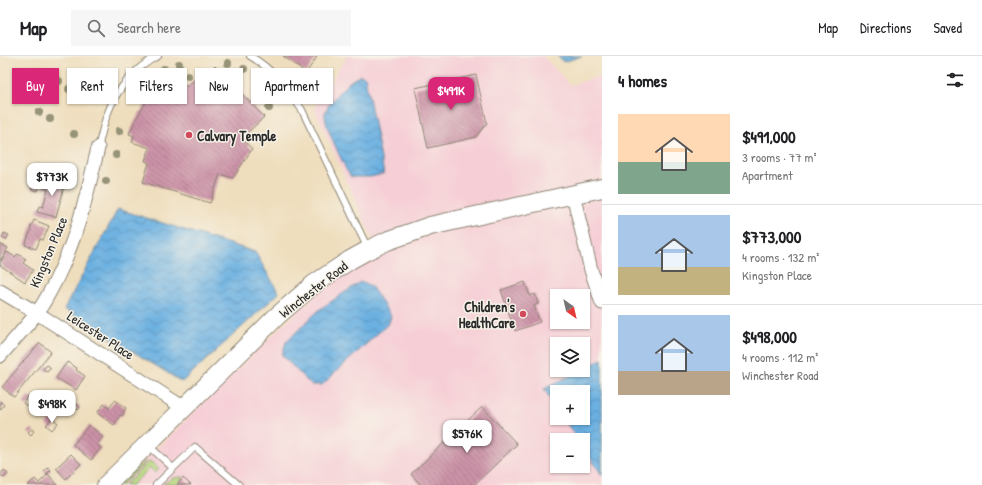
<!DOCTYPE html>
<html lang="en">
<head>
<meta charset="utf-8">
<style>
	:root { --surface:#fff; --page:#f6f6f6; --text:#202124; --muted:#757577; --line:#e0e0e0; --accent:#db2777 }
	body { margin:0; font-family:"Patrick Hand",sans-serif; background:var(--page); color:var(--text); height:100vh; display:flex; flex-direction:column; font-size:15px; white-space:nowrap }
	* { box-sizing:border-box; margin:0 }
	p { font-size:13px; color:var(--muted) }
	.icon { flex:none; width:22px; height:22px; fill:none; stroke:currentColor; stroke-width:2; stroke-linecap:round; stroke-linejoin:round }
	.map { position:relative; flex:1; overflow:hidden }
	.panel { display:flex; flex-direction:column; background:var(--surface); width:380px }
	.panel>* { flex:none }
	.hud { position:absolute; left:12px; top:12px; width:380px; height:36px; display:flex; gap:8px }
	.needle { width:26px; rotate:146deg }
	.tools { position:absolute; left:550px; top:233px; display:grid; gap:8px }
	.tools a { display:grid; place-items:center; width:40px; height:40px; border-radius:0px; background:var(--surface); box-shadow:0 1px 3px #0004; font-size:20px }
	.price { position:absolute; translate:-50% -34px; padding:0 9px; border-radius:8px; background:#fff; color:#222; font-size:13px; line-height:26px; filter:drop-shadow(0 1px 2px #0008) }
	.price::after { content:''; position:absolute; left:50%; top:24px; width:12px; height:9px; margin-left:-6px; background:inherit; clip-path:polygon(0 0,100% 0,50% 100%) }
	.price.on { background:var(--accent); color:#fff }
	ul { padding:0; list-style:none }
	li { display:flex; align-items:center; gap:12px; height:100px; padding:0 16px }
	li+li { border-top:1px solid var(--line) }
	li span { display:grid; place-items:center; flex:none; width:112px; height:80px; border-radius:0px; color:#555 }
	li>.icon { margin-inline-start:auto }
	span .icon { width:48px; height:48px; fill:#fffc; stroke-width:1 }
	li b { font-size:17px }
	h2 { display:flex; justify-content:space-between; align-items:center; height:48px; padding:0 16px; font-size:17px }
	.chip { padding:0 14px; border-radius:0px; background:var(--surface); box-shadow:0 1px 3px #0004; font-size:14px; line-height:36px }
	.chip.on { background:var(--accent); color:#fff }
	header { display:flex; align-items:center; gap:24px; box-sizing:border-box; height:56px; padding:0 20px; background:var(--surface); border-bottom:1px solid var(--line) }
	header strong { font-size:19px }
	nav { display:flex; gap:22px; margin-inline-start:auto; font-size:14px }
	.search { width:280px; height:36px; background:var(--page); display:flex; align-items:center; gap:10px; box-sizing:border-box; padding:0 14px; border-radius:0px; color:var(--muted); font-size:15px }
	main { display:flex; flex:1; min-height:0 }
	.map>svg:first-child { display:block }
</style>
</head>
<body>
<header>
<strong>Map</strong>
<div class="search"><svg class="icon" aria-label="search" viewBox="0 0 24 24"><circle cx="10" cy="10" r="6"/><path d="M15 15l6 6"/></svg>Search here</div>
<nav><a>Map</a><a>Directions</a><a>Saved</a></nav>
</header>
<main>
<div class="map">
<svg width="602" height="429" viewBox="0 0 602 429">
	<defs>
		<pattern id="water-waves" width="16" height="10" patternUnits="userSpaceOnUse"><rect width="16" height="10" fill="#6bb0e1"/><path d="M0 5q4-4 8 0t8 0" fill="none" stroke="#588fb7"/></pattern>
		<pattern id="building-back-hatch" width="6" height="6" patternUnits="userSpaceOnUse"><rect width="6" height="6" fill="#cc93a7"/><path d="M-1 5l2 2M0 0l6 6M5-1l2 2" fill="none" stroke="#a67888"/></pattern>
	</defs>
	<rect width="100%" height="100%" fill="#f7f3e8"/>
	<filter id="ink" filterUnits="userSpaceOnUse"><feTurbulence type="fractalNoise" baseFrequency=".025" numOctaves="2"/><feDisplacementMap in="SourceGraphic" scale="8" xChannelSelector="R" yChannelSelector="G"/><feConvolveMatrix kernelMatrix="1 2 1 2 8 2 1 2 1" color-interpolation-filters="sRGB"/></filter>
	<filter id="wash" filterUnits="userSpaceOnUse"><feTurbulence type="fractalNoise" baseFrequency=".012" numOctaves="4" result="noise"/><feDisplacementMap in="SourceGraphic" scale="16" xChannelSelector="R" yChannelSelector="G"/><feGaussianBlur stdDeviation="0.9" result="paint"/><feColorMatrix in="noise" values="0 0 0 0 0 0 0 0 0 0 0 0 0 0 0 0 0 1.4 0 .05"/><feComposite in="paint" operator="in"/></filter>
	<g filter="url(#wash)">
		<rect width="100%" height="100%" fill="#efdebd"/>
		<!-- built -->
		<path fill="#f6cfd6" fill-rule="evenodd" d="M347,0H543L570,29L602,20V429H119L294,258L320,235L352,214L380,199L314,52ZM557,240H583V266H557ZM557,288H583V314H557ZM557,336H583V362H557ZM557,384H583V410H557Z"/>
		<!-- grass -->
		<path fill="#b7d77e" stroke="#718154" d="M147,405L122,429H119L142,407Z
			M150,405L158,412V414L156,416H154L150,412L132,429H125Z
			M182,421L183,422L177,429L163,428L173,422Z"/>
		<!-- water -->
		<path fill="url(#water-waves)" stroke="#4b6e86" d="M558,0H582L563,6Z
			M360,19L365,21L384,118L370,121H351L347,115C342,104 323,68 325,57C326,50 346,28 352,24C355,22 358,21 360,19Z
			M118,153L255,196L279,237L182,326L64,253Z
			M360,226L371,230L391,260L389,267L322,329H311L282,299L286,286L320,253Z
			M602,303V419L583,391V384H578L563,362H583V336H557V353L544,333L581,314H583V313Z"/>
		<g id="blocks">
			<!-- building -->
			<path fill="url(#building-back-hatch)" d="M283,0H316L317,1L306,17Z
				M215,10L264,61L242,82L252,93L233,122L220,118L210,147L143,126L149,107L145,105L150,92L132,86L134,80L129,78L135,65L149,41L166,20L169,23L174,18L186,31L198,21L201,24Z
				M476,19L487,67L476,81L428,92L415,32Z
				M45,122L65,127L56,161L37,156L39,150L43,151L48,133L43,132Z
				M33,127L40,129L38,135L31,133Z
				M34,164L49,170L43,184L40,183L36,193L25,189L31,174L30,173Z
				M4,177L9,179L6,184L2,182Z
				M0,188L8,192L0,205Z
				M7,196L15,201L18,198L26,203L23,207L33,214L25,226L0,209V207Z
				M525,226L530,240L535,238L538,248L534,250L540,266L515,275L501,234Z
				M40,287L51,296L14,341L2,331L24,305H23Z
				M67,306L77,312L76,314L85,320L76,334L56,322Z
				M47,309L51,312L47,316L43,313Z
				M28,340L33,344L27,350L23,347Z
				M115,344L126,352L123,356L124,357L122,360L120,359L114,369L97,357L104,348L109,352Z
				M0,345L4,349L0,354Z
				M77,348L80,351L78,354L74,351Z
				M482,351L517,388L474,429H421L411,418Z
				M52,362L58,367L52,374L46,369Z
				M89,369L103,381L97,388L101,392L91,404L73,389Z
				M32,373L34,375L31,379L28,376Z
				M71,398L81,408L66,423L56,412Z
				M48,411L51,414L47,418L44,415Z
				M4,414L8,418L4,422L0,419Z
				M48,418L58,429H28L35,423L39,427Z
				M183,422L191,429H177Z"/>
		</g>
	</g>
	<g filter="url(#ink)">
		<use href="#blocks" fill-opacity="0" stroke="#8d8474" stroke-width="1"/>
		<g fill="none" stroke-linecap="round" stroke-linejoin="round">
			<defs>
				<path id="lane" d="M250,0C273,13 287,32 302,54L368,193
					M98,92C101,81 103,70 107,59C116,34 134,12 158,0
					M148,389L173,412
					M156,429L195,391L239,429"/>
				<path id="street" d="M573,138L591,214L602,247
					M0,235L37,257L184,352
					M0,300C12,286 25,272 36,258C44,248 49,237 55,226C77,182 87,139 98,92"/>
				<path id="secondary" d="M106,429L277,260L314,228L350,204L368,194L387,185L430,170L602,132"/>
			</defs>
			<!-- lane casing -->
			<use href="#lane" stroke="#8d8474" stroke-width="8"/>
			<!-- street casing -->
			<use href="#street" stroke="#8d8474" stroke-width="15"/>
			<!-- secondary casing -->
			<use href="#secondary" stroke="#8d8474" stroke-width="20"/>
			<!-- lane -->
			<use href="#lane" stroke="#fff" stroke-width="6"/>
			<!-- street -->
			<use href="#street" stroke="#fff" stroke-width="13"/>
			<!-- secondary -->
			<use href="#secondary" stroke="#fff" stroke-width="18"/>
		</g>
		<!-- trees -->
		<g fill="#969378">
			<circle cx="228" cy="7" r="4"/>
			<circle cx="179" cy="8" r="4"/>
			<circle cx="164" cy="13" r="4"/>
			<circle cx="244" cy="13" r="4"/>
			<circle cx="226" cy="18" r="4"/>
			<circle cx="188" cy="20" r="4"/>
			<circle cx="258" cy="21" r="4"/>
			<circle cx="59" cy="25" r="4"/>
			<circle cx="270" cy="32" r="4"/>
			<circle cx="69" cy="33" r="4"/>
			<circle cx="269" cy="52" r="4"/>
			<circle cx="39" cy="56" r="4"/>
			<circle cx="50" cy="63" r="4"/>
			<circle cx="119" cy="75" r="4"/>
			<circle cx="74" cy="78" r="4"/>
			<circle cx="116" cy="99" r="4"/>
			<circle cx="106" cy="125" r="4"/>
		</g>
	</g>
	<!-- markers -->
	<g fill="#d1495b" stroke="#f7f3e8" stroke-width="1.5">
		<circle cx="189" cy="79" r="4"/>
		<circle cx="523" cy="258" r="4"/>
	</g>
	<g text-anchor="middle" dominant-baseline="central" stroke-width="3" stroke-linejoin="round" paint-order="stroke">
		<!-- poi labels -->
		<g font-size="14" font-weight="bold" fill="#2b2b2b" stroke="#f7f3e8" text-anchor="start">
			<text x="197" y="79">Calvary Temple</text>
			<text x="515" y="250" text-anchor="end">Children's<tspan x="515" dy="16">HealthCare</tspan></text>
		</g>
		<!-- street labels -->
		<g font-size="14" fill="#2b2b2b" stroke="#f7f3e8">
			<text transform="translate(48 196) rotate(-67)">Kingston Place</text>
			<text transform="translate(313 233) rotate(-38)">Winchester Road</text>
			<text transform="translate(101 279) rotate(33)">Leicester Place</text>
		</g>
	</g>
</svg>
<div class="tools">
<a><svg class="needle" viewBox="-14 -14 28 28"><path d="M0-13l5 13h-10z" fill="#e53935"/><path d="M0 13l5-13h-10z" fill="#757577"/></svg></a>
<a><svg class="icon" aria-label="layers" viewBox="0 0 24 24"><path d="M12 4l9 5-9 5-9-5zM3 14l9 5 9-5"/></svg></a>
<a>+</a>
<a>−</a>
</div>
<b class="price on" style="left:451px;top:55px">$491K</b>
<b class="price" style="left:52px;top:141px">$773K</b>
<b class="price" style="left:52px;top:368px">$498K</b>
<b class="price" style="left:467px;top:398px">$576K</b>
<div class="hud">
<a class="chip on">Buy</a>
<a class="chip">Rent</a>
<a class="chip">Filters</a>
<a class="chip">New</a>
<a class="chip">Apartment</a>
</div>
</div>
<section class="panel">
<h2>4 homes<svg class="icon" aria-label="filters" viewBox="0 0 24 24"><path d="M4 7h16M4 17h16"/><circle cx="9" cy="7" r="2"/><circle cx="15" cy="17" r="2"/></svg></h2>
<ul>
<li><span style="background:linear-gradient(#ffd9b3 60%,#7fa58c 0)"><svg class="icon" aria-label="home" viewBox="0 0 24 24"><path d="M3 11l9-7 9 7M6 9v11h12V9"/></svg></span><div><b>$491,000</b><p>3 rooms · 77 m²</p><p>Apartment</p></div></li>
<li><span style="background:linear-gradient(#a9c7e8 65%,#c2b280 0)"><svg class="icon" aria-label="home" viewBox="0 0 24 24"><path d="M3 11l9-7 9 7M6 9v11h12V9"/></svg></span><div><b>$773,000</b><p>4 rooms · 132 m²</p><p>Kingston Place</p></div></li>
<li><span style="background:linear-gradient(#a9c7e8 70%,#b9a48a 0)"><svg class="icon" aria-label="home" viewBox="0 0 24 24"><path d="M3 11l9-7 9 7M6 9v11h12V9"/></svg></span><div><b>$498,000</b><p>4 rooms · 112 m²</p><p>Winchester Road</p></div></li>
</ul>
</section>
</main>
</body>
</html>
